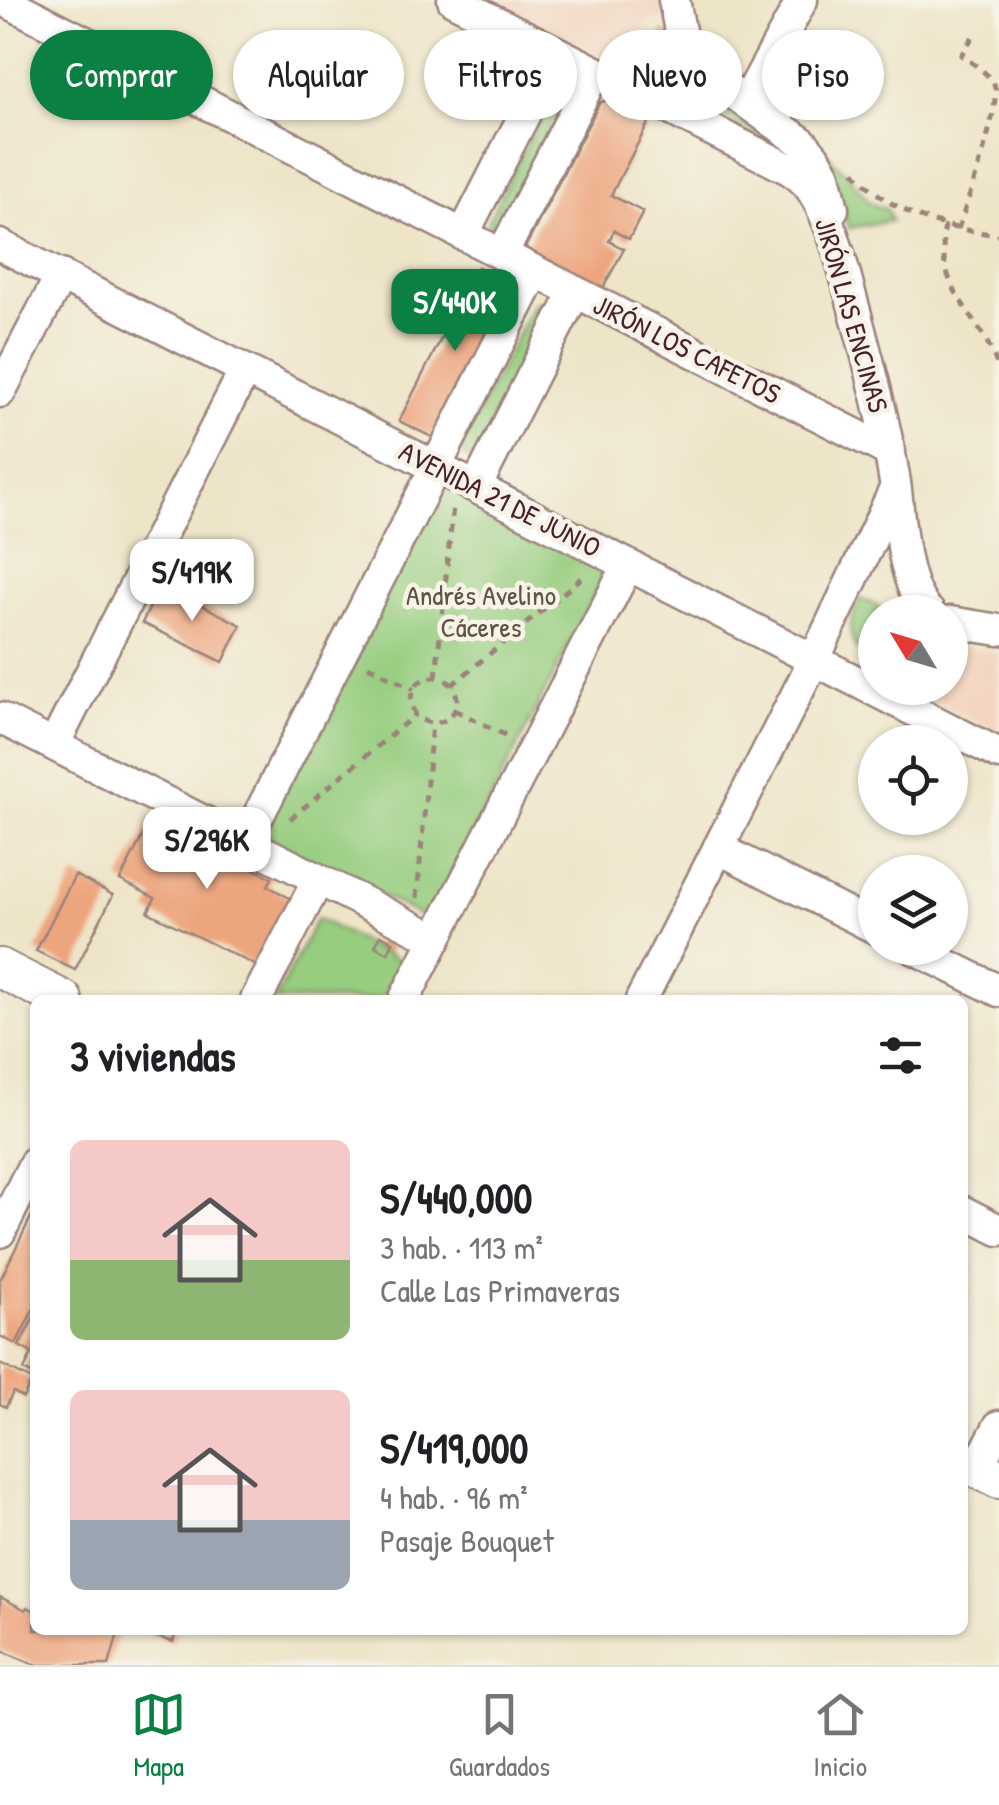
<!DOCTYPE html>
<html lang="es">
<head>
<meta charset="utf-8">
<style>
	:root { --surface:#fff; --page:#f2f2f2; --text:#202124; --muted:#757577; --line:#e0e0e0; --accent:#0b8043 }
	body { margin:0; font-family:"Patrick Hand",sans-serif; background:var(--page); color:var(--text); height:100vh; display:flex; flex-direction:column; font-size:38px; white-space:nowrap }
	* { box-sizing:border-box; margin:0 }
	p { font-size:32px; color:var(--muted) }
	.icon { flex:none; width:55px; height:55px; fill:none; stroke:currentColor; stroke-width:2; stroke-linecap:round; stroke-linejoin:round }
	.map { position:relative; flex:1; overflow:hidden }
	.panel { position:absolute; left:30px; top:995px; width:938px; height:640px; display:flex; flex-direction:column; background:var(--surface); border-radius:15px; box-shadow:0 2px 8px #0004 }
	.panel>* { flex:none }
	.top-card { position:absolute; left:30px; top:30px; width:940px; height:90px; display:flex; gap:20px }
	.needle { width:65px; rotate:308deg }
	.tools { position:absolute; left:858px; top:595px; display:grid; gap:20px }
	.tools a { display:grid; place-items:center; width:110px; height:110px; border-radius:50%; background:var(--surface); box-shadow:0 2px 8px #0004; font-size:50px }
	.price { position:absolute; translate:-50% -85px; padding:0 22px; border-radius:20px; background:#fff; color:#222; font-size:32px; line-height:65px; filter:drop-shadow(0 2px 5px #0008) }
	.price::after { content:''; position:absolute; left:50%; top:60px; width:30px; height:22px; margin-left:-15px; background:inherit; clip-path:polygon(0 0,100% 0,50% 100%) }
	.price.selected { background:var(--accent); color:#fff }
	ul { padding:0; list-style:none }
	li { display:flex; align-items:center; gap:30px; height:250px; padding:0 40px }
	li span { display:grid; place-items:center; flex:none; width:280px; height:200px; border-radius:15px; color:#555 }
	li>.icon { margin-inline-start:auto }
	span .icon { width:120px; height:120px; fill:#fffc; stroke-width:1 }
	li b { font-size:42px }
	h2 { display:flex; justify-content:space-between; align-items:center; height:120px; padding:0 40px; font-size:42px }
	.chip { padding:0 35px; border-radius:45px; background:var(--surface); box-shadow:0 2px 8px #0004; font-size:35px; line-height:90px }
	.chip.selected { background:var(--accent); color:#fff }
	.tabs { display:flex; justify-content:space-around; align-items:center; height:140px; border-top:2px solid var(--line); background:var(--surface); font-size:28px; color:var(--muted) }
	.tabs a { display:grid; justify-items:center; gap:5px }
	.tabs .selected { color:var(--accent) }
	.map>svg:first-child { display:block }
</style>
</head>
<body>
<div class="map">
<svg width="999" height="1665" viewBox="0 0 999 1665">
	<rect width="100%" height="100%" fill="#f7f3e8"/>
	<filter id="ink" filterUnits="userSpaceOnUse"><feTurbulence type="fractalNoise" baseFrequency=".01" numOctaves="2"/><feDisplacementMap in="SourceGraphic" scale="20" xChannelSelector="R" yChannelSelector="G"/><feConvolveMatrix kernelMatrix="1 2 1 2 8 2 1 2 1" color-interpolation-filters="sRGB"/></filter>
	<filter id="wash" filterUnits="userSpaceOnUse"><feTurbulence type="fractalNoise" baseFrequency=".0048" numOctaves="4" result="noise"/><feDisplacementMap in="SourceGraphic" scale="40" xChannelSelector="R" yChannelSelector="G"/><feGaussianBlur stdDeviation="2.25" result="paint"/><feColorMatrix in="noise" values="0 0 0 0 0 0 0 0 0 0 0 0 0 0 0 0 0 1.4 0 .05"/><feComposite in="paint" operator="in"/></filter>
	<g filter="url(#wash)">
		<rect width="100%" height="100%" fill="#eee5c9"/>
		<!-- built -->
		<path fill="#f3d4bf" d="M493,0H662L666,18L648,21L622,68Z
			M962,647L999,654V733L934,699L941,688H950V670Z"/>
		<!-- green -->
		<path fill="#96cd7f" stroke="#707655" stroke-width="2.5" d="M562,76L568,77L573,82L498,228H491L487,223Z
			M694,92L713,103L717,96L778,139L791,153L689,98Z
			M827,155L846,173L870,203L887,210L891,221L848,228L841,197Z
			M546,302L552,312L478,457L466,458L460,448L534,303Z
			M441,483L608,568L429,920L262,835Z
			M860,599L878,606L885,612H875V635L864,658C844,634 849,625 860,599Z
			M317,918L400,961L381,1000H275Z"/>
		<g id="blocks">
			<!-- building -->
			<path fill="#eda57e" d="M666,31L688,71L675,95L625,69L641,39L657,47L662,37L661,32Z
				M615,99L651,118L611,195L643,212L629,239L614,231L609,241L624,249L603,288L525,248L600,102Z
				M478,267L501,279L506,297L434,438L399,421Z
				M161,585L241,625L223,662L142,623Z
				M152,818L272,878L268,886L293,900L259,967L148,912L155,898L120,880Z
				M75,875L113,895L75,970L36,951Z
				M381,935L393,942L388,953L375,946Z
				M35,1209V1311L33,1310L16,1344L0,1336V1280Z
				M35,1315V1376L24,1370L32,1353L19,1346Z
				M0,1364L32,1380L23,1398L13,1392L6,1407L0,1404Z
				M0,1597L26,1610L27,1607L35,1611V1630H119L109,1665H35L0,1650Z
				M135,1630H176L173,1642Z"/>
		</g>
	</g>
	<g filter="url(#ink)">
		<use href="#blocks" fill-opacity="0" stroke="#9c827a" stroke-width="2.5"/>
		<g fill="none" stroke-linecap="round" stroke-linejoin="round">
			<defs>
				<path id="minor" d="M3,0L890,452
					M453,0L789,169C798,175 805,180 811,189C832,220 843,268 853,304C869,363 885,422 895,482C900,518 902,589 929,612
					M674,0L683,46L688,57L705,73L803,143L816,159L825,175L833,209
					M747,101L802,0
					M463,235L556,53
					M0,245L999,754
					M502,255L595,72
					M0,392L61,275
					M476,487L575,292
					M950,622L999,630
					M0,718L436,939
					M54,745L245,370
					M245,842L535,272
					M718,848L875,928
					M913,948L999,991
					M256,1000L318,880
					M404,1000L628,565
					M641,1000L814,660L895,489
					M962,1211L999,1230
					M0,1232L35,1162
					M977,1468L999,1426"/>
				<path id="tertiary" d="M0,968L63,1000
					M962,1461L999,1479"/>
			</defs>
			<!-- minor casing -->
			<use href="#minor" stroke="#9c827a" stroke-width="35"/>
			<!-- tertiary casing -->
			<use href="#tertiary" stroke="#9c827a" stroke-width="42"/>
			<!-- path -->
			<path stroke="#9c827a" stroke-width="5" stroke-dasharray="8 8" stroke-linecap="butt" d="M854,171C889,214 946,229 999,235
				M945,225C933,293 982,312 999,371
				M958,229C968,200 999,113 995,87C990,73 973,64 961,55L976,32
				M368,666L414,689
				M411 700a23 23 0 1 1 46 0a23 23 0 1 1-46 0Z
				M436,677L453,506
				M452,685L585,575
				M455,710L511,738
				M290,819L416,714
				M417,898L432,723"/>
			<!-- minor -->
			<use href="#minor" stroke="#fff" stroke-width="30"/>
			<!-- tertiary -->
			<use href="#tertiary" stroke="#fff" stroke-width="38"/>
		</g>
	</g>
	<g text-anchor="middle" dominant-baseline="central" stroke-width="9" stroke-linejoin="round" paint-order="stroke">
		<!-- street labels -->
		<g font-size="28" fill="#4a1f2b" stroke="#f7f3e8">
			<text transform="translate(852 315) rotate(74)">JIRÓN LAS ENCINAS</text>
			<text transform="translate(687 349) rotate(27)">JIRÓN LOS CAFETOS</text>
			<text transform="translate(500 499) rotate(27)">AVENIDA 21 DE JUNIO</text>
		</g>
		<!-- park labels -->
		<g font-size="28" fill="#615344" stroke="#f7f3e8">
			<text x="481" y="595">Andrés Avelino<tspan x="481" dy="32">Cáceres</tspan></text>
		</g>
	</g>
</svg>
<div class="tools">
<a><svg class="needle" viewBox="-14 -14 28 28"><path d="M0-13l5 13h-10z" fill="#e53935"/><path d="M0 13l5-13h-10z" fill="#757577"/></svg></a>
<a><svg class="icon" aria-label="locate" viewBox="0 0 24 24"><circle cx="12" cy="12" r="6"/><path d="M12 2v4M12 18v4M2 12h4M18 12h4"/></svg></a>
<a><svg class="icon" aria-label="layers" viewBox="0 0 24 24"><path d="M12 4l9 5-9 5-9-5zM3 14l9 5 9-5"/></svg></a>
</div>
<b class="price selected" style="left:455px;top:354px">S/440K</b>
<b class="price" style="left:192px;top:624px">S/419K</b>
<b class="price" style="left:207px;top:892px">S/296K</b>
<div class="top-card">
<a class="chip selected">Comprar</a>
<a class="chip">Alquilar</a>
<a class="chip">Filtros</a>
<a class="chip">Nuevo</a>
<a class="chip">Piso</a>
</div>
<section class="panel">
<h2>3 viviendas<svg class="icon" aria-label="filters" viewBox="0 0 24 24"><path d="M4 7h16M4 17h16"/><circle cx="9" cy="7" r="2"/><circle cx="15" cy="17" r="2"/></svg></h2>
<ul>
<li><span style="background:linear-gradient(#f6c9c9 60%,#8fb573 0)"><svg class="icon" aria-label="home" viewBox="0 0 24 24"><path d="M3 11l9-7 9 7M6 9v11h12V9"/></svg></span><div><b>S/440,000</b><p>3 hab. · 113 m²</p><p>Calle Las Primaveras</p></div></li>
<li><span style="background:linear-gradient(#f6c9c9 65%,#9aa5b1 0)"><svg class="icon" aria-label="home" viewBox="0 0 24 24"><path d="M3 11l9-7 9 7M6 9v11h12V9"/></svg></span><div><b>S/419,000</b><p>4 hab. · 96 m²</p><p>Pasaje Bouquet</p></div></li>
</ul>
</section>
</div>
<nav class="tabs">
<a class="selected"><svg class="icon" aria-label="map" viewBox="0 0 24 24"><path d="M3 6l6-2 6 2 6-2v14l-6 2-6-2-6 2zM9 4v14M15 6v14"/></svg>Mapa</a>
<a><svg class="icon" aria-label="saved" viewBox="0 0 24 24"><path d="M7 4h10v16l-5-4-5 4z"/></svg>Guardados</a>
<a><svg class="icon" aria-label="home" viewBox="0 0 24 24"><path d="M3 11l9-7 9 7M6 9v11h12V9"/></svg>Inicio</a>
</nav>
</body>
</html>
